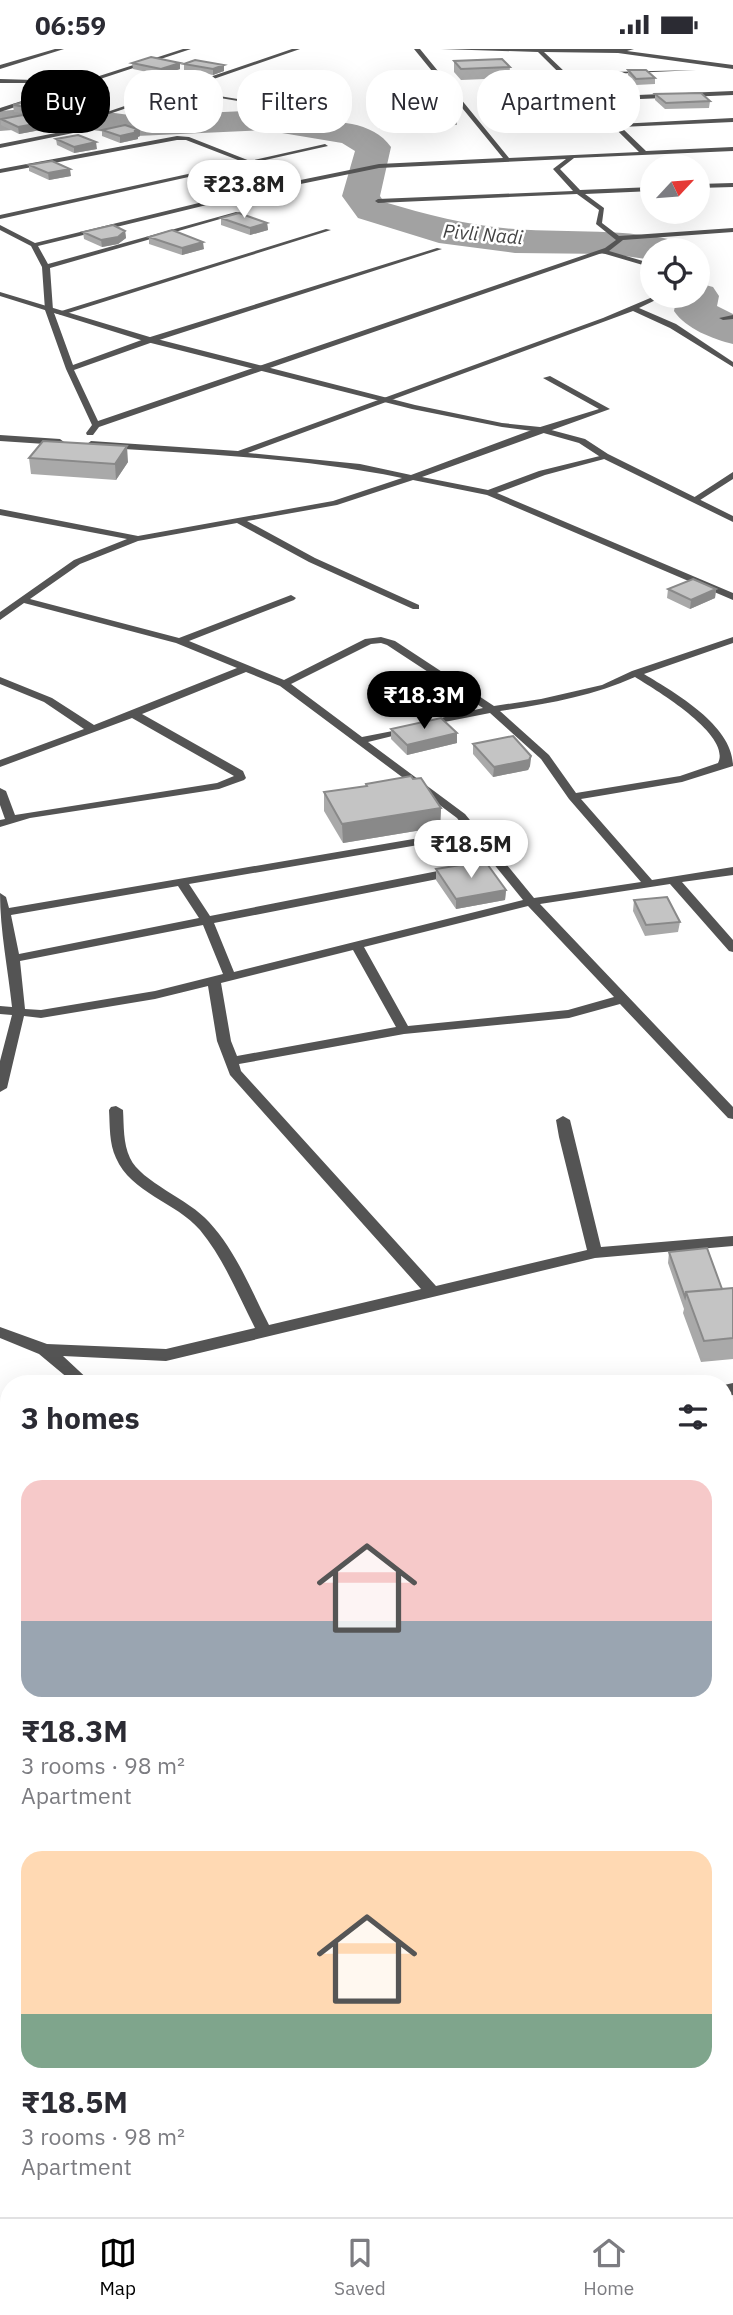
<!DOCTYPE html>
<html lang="en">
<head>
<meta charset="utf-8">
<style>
	:root { --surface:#fff; --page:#f2f2f3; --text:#2b2b33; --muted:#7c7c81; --line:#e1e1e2; --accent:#000 }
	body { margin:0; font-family:"IBM Plex Sans",sans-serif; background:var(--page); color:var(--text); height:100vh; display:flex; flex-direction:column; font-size:26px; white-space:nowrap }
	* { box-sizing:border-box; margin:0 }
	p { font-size:23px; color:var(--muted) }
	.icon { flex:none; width:38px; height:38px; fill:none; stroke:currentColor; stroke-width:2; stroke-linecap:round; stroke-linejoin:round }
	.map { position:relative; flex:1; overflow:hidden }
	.panel { position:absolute; left:0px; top:1326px; width:733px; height:842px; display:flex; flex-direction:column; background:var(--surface); border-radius:28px 28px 0 0; box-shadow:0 7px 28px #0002 }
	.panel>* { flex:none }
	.banner { position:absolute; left:21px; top:21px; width:691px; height:63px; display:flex; gap:14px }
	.needle { width:46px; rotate:64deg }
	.controls { position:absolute; left:640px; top:105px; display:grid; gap:14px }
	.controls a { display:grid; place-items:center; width:70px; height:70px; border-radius:50%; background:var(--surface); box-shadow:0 7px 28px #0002; font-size:35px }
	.price { position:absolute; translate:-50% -60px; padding:0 16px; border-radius:24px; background:#fff; color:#222; font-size:23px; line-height:46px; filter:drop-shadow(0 2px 4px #0008) }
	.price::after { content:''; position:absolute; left:50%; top:42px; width:21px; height:16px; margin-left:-10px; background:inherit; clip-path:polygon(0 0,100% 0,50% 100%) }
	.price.on { background:var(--accent); color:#fff }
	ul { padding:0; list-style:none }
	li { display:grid; align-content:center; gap:14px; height:371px; padding:0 21px }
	li span { display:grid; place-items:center; height:217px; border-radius:21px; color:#555 }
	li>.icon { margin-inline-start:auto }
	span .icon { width:126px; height:126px; fill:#fffc; stroke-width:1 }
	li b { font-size:30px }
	h2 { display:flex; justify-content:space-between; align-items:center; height:84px; padding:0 21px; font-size:30px }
	.pill { padding:0 24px; border-radius:28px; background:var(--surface); box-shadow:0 7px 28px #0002; font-size:24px; line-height:63px }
	.pill.on { background:var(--accent); color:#fff }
	.status { display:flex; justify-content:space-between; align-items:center; height:49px; padding:0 35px; background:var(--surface); direction:ltr }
	.status svg { height:19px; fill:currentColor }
	.dock { display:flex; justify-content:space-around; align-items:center; height:98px; border-top:2px solid var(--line); background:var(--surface); font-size:19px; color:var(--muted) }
	.dock a { display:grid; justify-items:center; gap:4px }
	.dock .on { color:var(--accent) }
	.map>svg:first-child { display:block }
</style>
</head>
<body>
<div class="status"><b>06:59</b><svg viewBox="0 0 49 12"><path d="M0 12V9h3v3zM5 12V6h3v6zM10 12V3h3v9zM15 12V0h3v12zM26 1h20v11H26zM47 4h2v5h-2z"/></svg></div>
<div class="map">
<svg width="733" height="2168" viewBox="0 0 733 2168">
	<rect width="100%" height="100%" fill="#fff"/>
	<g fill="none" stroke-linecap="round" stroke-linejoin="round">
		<!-- river -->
		<path fill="#a2a2a2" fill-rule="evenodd" d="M62,57L137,67L264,61L352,75C367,78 382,85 391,98L380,147L384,153C428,166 470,177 515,180C571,184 626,179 681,193L687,201H653V211L611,205L515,204L439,194L358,169L342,147L355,102L342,94L264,81L137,87L62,77L0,82V62Z
			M698,234L713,238L719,247L717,257L733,265V295C713,290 686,280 674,262L677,247H698Z"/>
		<!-- minor -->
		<path fill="#545454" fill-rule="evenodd" d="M55,0H64L0,20V16Z
			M183,0H191L0,63V59Z
			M292,0H300L182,41L343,67L345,70L178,42L109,65L104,64Z
			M414,0H420L509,109L639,103L538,3L441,0H634L627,2L733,16V20L618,4L544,3L566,24L696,21L569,27L590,48L733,42V46L594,52L618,75L733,69V73L621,78L646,102L733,98V102L574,109L560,120L580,141L653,138V142L585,145L604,159L602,174L619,187L733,179V183L623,191L609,202L653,215V219L602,204L99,378L93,386H87L86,384L92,376L66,320L45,261L42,218L31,197L0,181V176L35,194L252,141L379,115L503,109ZM566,110L553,120L573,142L378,150L375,152L378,154L577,145L599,161L596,175L616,191L605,199L98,372L74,321L153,293L442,200L437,199L147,289L73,316L53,261L50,219L241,164L236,163L48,215L38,197L252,145L379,119Z
			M0,30L68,32L71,34H0Z
			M81,79L83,82L0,99V95Z
			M177,87L189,88L250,112L325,95L328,97L0,170V166L243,113L186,91H177L0,124V120Z
			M733,134V138L698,139V135Z
			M326,180L331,181L62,266L55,264Z
			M655,247H664L639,259L676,275L733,313V318L670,279L633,262L248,404L360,415L411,426L537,379L599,360L543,329L550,327L610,360L422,428L488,441L539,422L608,405V409L545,426L497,444L733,544V551L487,446L413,431L337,456L247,472L315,509L419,556V560H413L309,513L237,474L138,492L80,515L30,550L179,589L291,546L296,549L294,551L189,592L284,631L365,590L381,588L395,592L494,657L541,650L602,636L632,622L733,588V594L644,625C677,645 733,677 733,717L682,733L581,750L652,831L733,818V826L682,833L733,891V903L729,902L670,835L540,855L733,1058V1070L728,1069L620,955L569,969L404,985L239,1015L241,1022L436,1237L587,1201L559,1088L556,1071L563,1067L570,1071L601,1198L733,1187V1197L595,1209L166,1312L63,1307L93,1335H75L39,1305L0,1289V1278L47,1295L166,1300L255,1279C238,1246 224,1210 200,1181C176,1153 131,1144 116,1109C109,1094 110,1077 109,1061L111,1058L116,1057L123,1061C124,1077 123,1094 130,1109C141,1133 189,1150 209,1173C236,1202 251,1241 269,1276L421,1240L230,1026L217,992L208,937L155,950L41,969L24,967L7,1039L0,1043V1012L12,966L0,965V957L12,958C8,920 0,882 0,844L6,848L9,859L466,781L457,769L280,637L246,623L142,665L243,722L246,729L244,731L219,740L30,769L0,778V771L5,770L0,756V739L6,742L15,766L217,734L234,727L132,669L0,718V711L84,680L44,653L0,635V628L52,649L94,676L237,619L176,594L24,554L0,571V563L74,511L127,490L0,466V460L138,487L333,452L402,429C300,408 195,405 91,398L87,395L91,392L238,402L603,269ZM381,594L387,596L483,659L424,673V677L490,664L541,710L569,750L641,833L534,849L465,765L368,693L413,682V678L362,688L291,635L371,595ZM635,628C656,641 732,686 718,714L680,727L576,744L549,706L500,662C547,655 593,647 635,628ZM471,787L523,851L234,923L214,874L453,827L459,823L453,819L210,867L189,835ZM178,837L199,869L19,905L11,866ZM528,857L614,948L568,961L408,977L364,898ZM203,876L223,925L155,942L41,961L25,960L20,912ZM353,901L396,978L237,1007L231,992L221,934Z
			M733,266V270L723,271L719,269Z
			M0,386L60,390L64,393L60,396L0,392Z
			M733,423V430L697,453L690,451Z
			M733,1334V1346L724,1348V1336Z
			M724,2093L733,2094V2116L724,2115Z
			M467,2160H489L486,2168H464Z"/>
		<!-- tertiary -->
		<path fill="#545454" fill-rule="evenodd" d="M0,243L153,289L415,356L502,374L540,378L585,390L608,405L733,467V473L602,409L579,394L540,383L502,378L412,360L147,293L0,247Z"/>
	</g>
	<!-- wall -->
	<path fill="#a9a9a9" d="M454,12L510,18L509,29L461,31L454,23Z
		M132,14H180V20L161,26L133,20Z
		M184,15L224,22L213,26L184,21Z
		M628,21L655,29V35L636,36L628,27Z
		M87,35V47L58,57V62L46,67L14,63L13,56L33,51L32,42Z
		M655,45L710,52L709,59L665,60L655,51Z
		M369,55L452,57V59L457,64V76L411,77L408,74H404V78L380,80L377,75V72H374L369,67Z
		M1,70L51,72V79L19,85L1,76Z
		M102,81H140V87L138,88V90L120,94L102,87Z
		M56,90L97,100L74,104L57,96Z
		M29,116L71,127L49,131L29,122Z
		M221,169L267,174L268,181L250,186L221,176Z
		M125,182L126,189L118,195L102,198L84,190L83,183Z
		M149,188L204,200L182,206L149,195Z
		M29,409L128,413L116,431L31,425Z
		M668,540H716L715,549L690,560L667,549Z
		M403,635L468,646L467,656L432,667L402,644Z
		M391,680L457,684V694L407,706L391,690Z
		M473,695L531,707L530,717L528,721L493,728L473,705Z
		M413,730L441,759L440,778L343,794L324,762V743L366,737V735Z
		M436,820L506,841L505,851L456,860L436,831Z
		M634,851L680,873L678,883L645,887L633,862Z
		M669,1203L722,1240L733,1239V1310L701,1313L683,1264L684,1260L668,1214Z"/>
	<!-- shaded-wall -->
	<path fill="#898989" d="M180,14V20L161,26V20Z
		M224,16V22L213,26V20Z
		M87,35V47L58,57V62L46,67V61L56,56L55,46Z
		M408,62V74H404V66L401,63Z
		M51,72V79L19,85L18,78Z
		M140,81V87L138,88V90L120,94V87Z
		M96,93L97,100L74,104V98Z
		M70,120L71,127L49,131L48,124Z
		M267,174L268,181L250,186V179Z
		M125,182L126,189L118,195L102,198L101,191Z
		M203,193L204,200L182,206V199Z
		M127,397L128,413L116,431L115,415Z
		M716,540L715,549L690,560L691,551Z
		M468,646L467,656L432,667V657Z
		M457,684V694L407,706V696Z
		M531,707L530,717L528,721L493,728L494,718Z
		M441,759L440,778L343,794L342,775Z
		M506,841L505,851L456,860V850Z"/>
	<!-- building -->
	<path fill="#c4c4c4" stroke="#898989" stroke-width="2" d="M151,8L180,14L161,20L132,14Z
		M502,10L510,18L461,20L454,12Z
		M195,11L224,16L213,20L184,15Z
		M628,21H646L655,29L636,30Z
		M64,31L87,35L55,46L32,42Z
		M701,44L710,52L666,54L655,45Z
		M32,51L58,56L46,61L13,56Z
		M447,51L452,57H435L452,59L457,64L411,65L408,62L401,63L404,66L380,68L377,63L394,62L392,59L374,60L369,55Z
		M23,66L42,69L51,72L18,78L1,70Z
		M125,76L140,81L134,82L138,83L120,87L102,81Z
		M78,86L96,93L74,98L56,90Z
		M52,112L70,120L48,124L29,116Z
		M239,164L267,174L250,179L221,169Z
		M113,176L125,182L118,188L101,191L83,183Z
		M172,181L203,193L182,199L149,188Z
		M43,392L127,397L115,415L29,409Z
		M693,530L716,540L691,551L668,540Z
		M438,625L468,646L432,657L403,635Z
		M441,669L457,684L407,696L391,680Z
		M513,687L531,707L529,711L494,718L473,695Z
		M411,727L413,730L421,729L441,759L342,775L324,743L367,737L366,735Z
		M485,812L506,841L456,850L436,820Z
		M667,848L680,873L646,876L634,851Z
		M707,1199L722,1240L686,1243L685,1248L669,1203Z
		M733,1239V1289L704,1292L686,1243Z"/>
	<g text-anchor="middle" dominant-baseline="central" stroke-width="5" stroke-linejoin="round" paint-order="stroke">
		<!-- far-water labels -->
		<g font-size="19" font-style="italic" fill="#434343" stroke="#fff">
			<text transform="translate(483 185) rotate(5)">Pivli Nadi</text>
		</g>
	</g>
</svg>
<div class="controls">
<a><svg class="needle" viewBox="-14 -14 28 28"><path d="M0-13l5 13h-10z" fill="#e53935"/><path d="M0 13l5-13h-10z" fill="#7c7c81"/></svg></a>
<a><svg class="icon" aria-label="locate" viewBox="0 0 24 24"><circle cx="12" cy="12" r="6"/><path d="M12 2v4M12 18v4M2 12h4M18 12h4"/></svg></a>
</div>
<b class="price" style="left:244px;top:171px">₹23.8M</b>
<b class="price on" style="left:424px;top:682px">₹18.3M</b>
<b class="price" style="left:471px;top:831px">₹18.5M</b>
<div class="banner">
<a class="pill on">Buy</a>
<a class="pill">Rent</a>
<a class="pill">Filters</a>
<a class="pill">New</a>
<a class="pill">Apartment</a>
</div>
<section class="panel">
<h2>3 homes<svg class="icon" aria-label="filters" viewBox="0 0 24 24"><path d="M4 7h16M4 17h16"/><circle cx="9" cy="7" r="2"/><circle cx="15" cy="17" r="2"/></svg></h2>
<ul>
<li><span style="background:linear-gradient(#f6c9c9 65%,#9aa5b1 0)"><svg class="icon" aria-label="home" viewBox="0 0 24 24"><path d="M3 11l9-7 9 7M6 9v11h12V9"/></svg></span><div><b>₹18.3M</b><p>3 rooms · 98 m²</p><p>Apartment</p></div></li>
<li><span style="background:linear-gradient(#ffd9b3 75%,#7fa58c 0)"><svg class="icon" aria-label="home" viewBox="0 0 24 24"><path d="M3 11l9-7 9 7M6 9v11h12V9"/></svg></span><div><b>₹18.5M</b><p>3 rooms · 98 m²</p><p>Apartment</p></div></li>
</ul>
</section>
</div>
<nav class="dock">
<a class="on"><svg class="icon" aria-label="map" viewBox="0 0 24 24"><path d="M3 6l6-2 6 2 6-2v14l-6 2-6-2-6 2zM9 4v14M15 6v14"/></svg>Map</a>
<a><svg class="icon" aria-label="saved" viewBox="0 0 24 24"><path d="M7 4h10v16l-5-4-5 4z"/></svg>Saved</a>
<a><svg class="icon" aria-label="home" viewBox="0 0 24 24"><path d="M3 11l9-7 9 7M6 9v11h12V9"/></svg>Home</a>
</nav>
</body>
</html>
